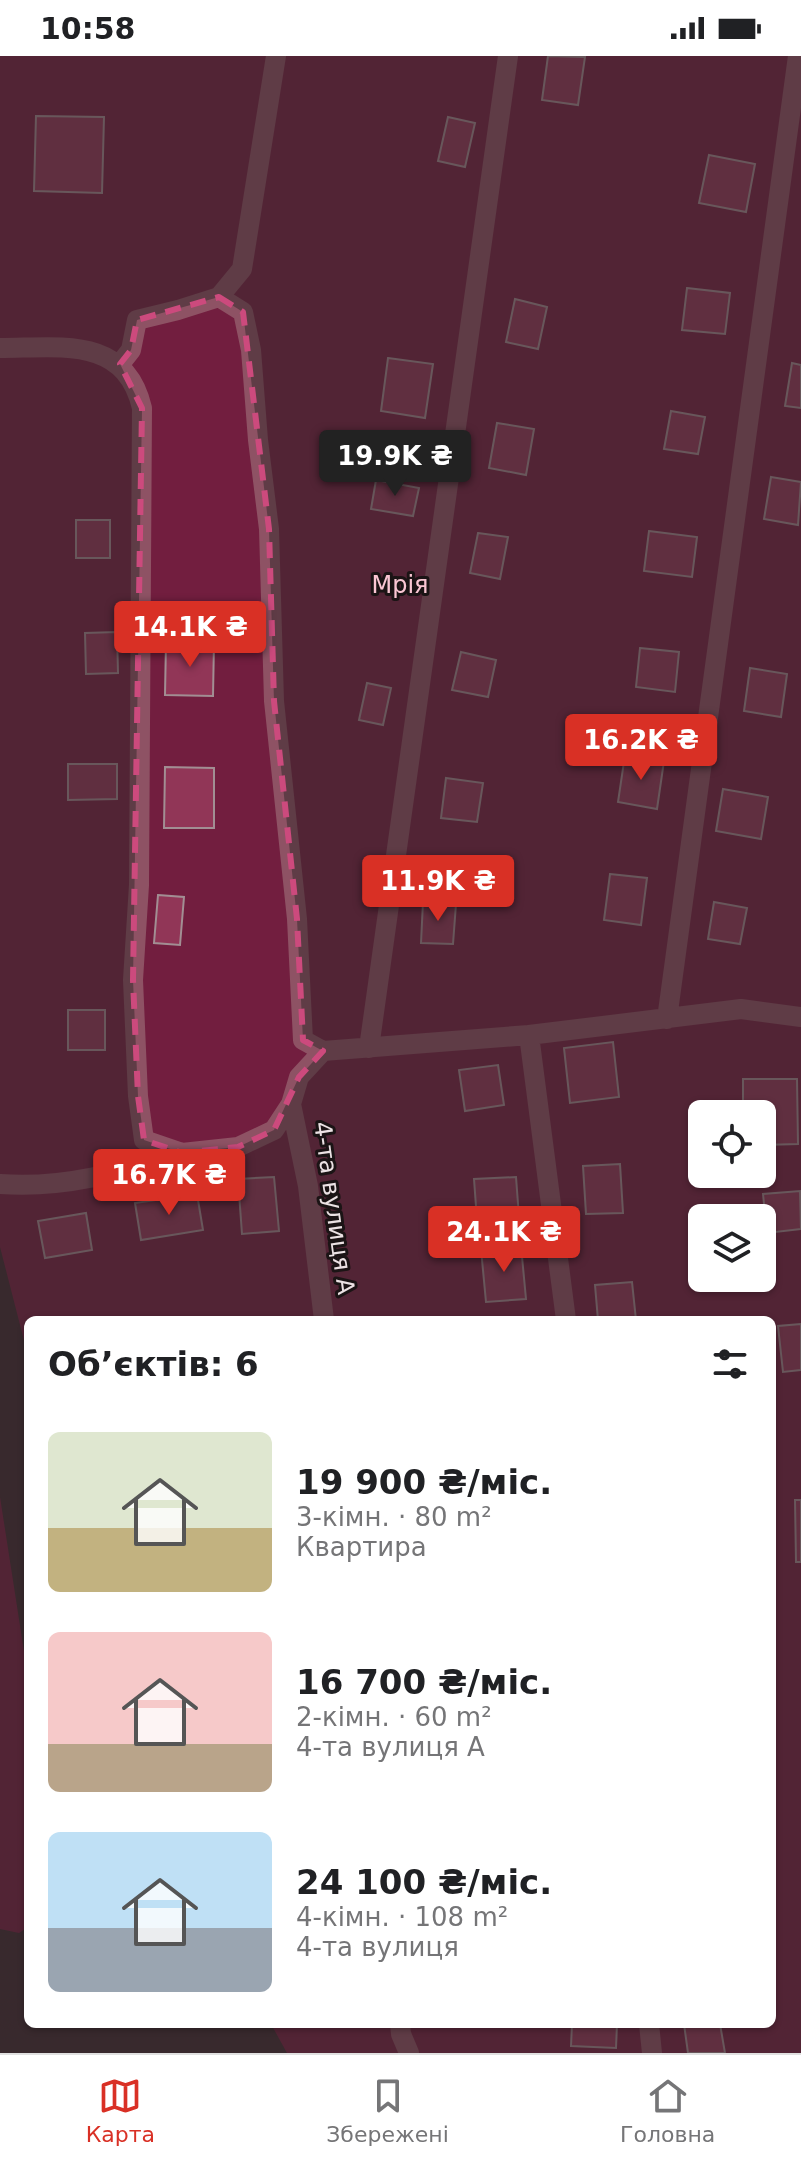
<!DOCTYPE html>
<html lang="uk">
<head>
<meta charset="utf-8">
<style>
	:root { --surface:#fff; --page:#f2f2f2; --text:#202124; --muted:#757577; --line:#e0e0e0; --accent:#d93025 }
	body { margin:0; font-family:"DejaVu Sans",sans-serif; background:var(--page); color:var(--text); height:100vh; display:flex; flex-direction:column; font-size:30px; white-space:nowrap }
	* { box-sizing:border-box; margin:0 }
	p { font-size:26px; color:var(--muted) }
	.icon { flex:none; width:44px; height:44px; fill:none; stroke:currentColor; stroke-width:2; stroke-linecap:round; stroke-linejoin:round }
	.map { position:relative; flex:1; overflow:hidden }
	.sheet { position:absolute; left:24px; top:1260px; width:752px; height:712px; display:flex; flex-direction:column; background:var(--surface); border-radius:12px; box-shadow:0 2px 6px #0004 }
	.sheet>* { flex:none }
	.tools { position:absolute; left:688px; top:1044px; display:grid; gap:16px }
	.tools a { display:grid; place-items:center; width:88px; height:88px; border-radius:12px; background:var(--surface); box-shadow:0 2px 6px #0004; font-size:40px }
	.price { position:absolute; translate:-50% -68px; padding:0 18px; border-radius:8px; background:var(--accent); color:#fff; font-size:26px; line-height:52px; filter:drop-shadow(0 2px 4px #0008) }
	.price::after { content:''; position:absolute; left:50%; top:48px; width:24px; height:18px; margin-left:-12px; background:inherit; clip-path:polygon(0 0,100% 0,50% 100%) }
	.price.on { background:#222; color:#fff }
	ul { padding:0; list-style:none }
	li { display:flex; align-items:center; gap:24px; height:200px; padding:0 24px }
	li span { display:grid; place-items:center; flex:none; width:224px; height:160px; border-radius:12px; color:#555 }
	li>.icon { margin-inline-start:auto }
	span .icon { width:96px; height:96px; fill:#fffc; stroke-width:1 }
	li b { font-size:34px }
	h2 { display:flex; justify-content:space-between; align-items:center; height:96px; padding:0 24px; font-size:34px }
	.status { display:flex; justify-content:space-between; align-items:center; height:56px; padding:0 40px; background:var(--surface); direction:ltr }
	.status svg { height:22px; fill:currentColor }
	.dock { display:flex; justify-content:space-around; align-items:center; height:112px; border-top:2px solid var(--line); background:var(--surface); font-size:22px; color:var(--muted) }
	.dock a { display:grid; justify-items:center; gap:4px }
	.dock .on { color:var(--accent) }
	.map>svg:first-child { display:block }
</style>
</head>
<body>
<div class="status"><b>10:58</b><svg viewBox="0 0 49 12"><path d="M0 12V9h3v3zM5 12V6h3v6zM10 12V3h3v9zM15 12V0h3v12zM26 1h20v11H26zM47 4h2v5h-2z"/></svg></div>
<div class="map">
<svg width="801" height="1997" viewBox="0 0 801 1997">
	<rect width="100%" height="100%" fill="#38292d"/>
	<!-- green -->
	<path fill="#721e3f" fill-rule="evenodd" d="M0,0H801V1997H287L271,1968H772V1264H28V1300L0,1191ZM702,1058H762V1118H702ZM702,1162H762V1222H702Z
		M0,1441L28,1621V1871L19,1877L0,1873Z"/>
	<!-- building -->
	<path fill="#913657" stroke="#a28e93" stroke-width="2" d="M548,0L585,1L578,49L542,44Z
		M36,60L104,61L102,137L34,135Z
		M448,61L475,67L465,111L438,105Z
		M709,99L755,108L746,156L699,147Z
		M687,232L730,237L725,278L682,274Z
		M515,243L547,251L538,293L506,286Z
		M388,302L433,308L425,362L381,355Z
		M792,307L801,309V352L785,350Z
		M671,355L705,361L698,398L664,393Z
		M497,367L534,373L526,419L489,412Z
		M771,421L801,426L798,469L764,463Z
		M376,424L419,432L413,460L371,453Z
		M76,464H110V502H76Z
		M649,475L697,481L692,521L644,515Z
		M478,477L508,481L500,523L470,517Z
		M117,576L118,617L86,618L85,577Z
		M166,586H214L213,640L165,639Z
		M640,592L679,596L675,636L636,631Z
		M461,596L496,604L488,641L452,634Z
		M750,612L787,618L781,661L744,655Z
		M367,627L391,632L383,669L359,664Z
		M625,699L664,705L657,753L618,746Z
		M68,708H117V743L68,744Z
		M165,711L214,712V772H164Z
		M446,722L483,727L477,766L441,762Z
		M723,733L768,741L761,783L716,775Z
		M610,818L647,822L641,869L604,864Z
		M158,839L184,841L180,889L154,887Z
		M423,846L456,848L453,888L421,887Z
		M714,846L747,852L740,888L708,883Z
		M68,954H105V994H68Z
		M613,986L619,1041L570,1047L564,992Z
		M498,1009L504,1049L465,1055L459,1014Z
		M743,1023H797L798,1088L762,1089V1058H743Z
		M620,1108L623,1157L586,1158L583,1110Z
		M274,1121L279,1175L242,1178L238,1123Z
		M516,1121L519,1161L477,1164L474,1123Z
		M800,1135L801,1173L767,1177L763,1138Z
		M197,1138L203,1174L141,1184L135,1147Z
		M86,1157L92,1194L45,1202L38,1165Z
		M521,1190L526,1243L486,1246L481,1193Z
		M632,1226L636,1264H598L595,1229Z
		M801,1268V1314L783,1316L778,1270Z
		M795,1444H801V1506H796Z
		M572,1968H617L616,1992L571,1990Z
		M684,1968H720L725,1997H688Z"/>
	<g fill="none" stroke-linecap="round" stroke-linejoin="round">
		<!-- minor -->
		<path stroke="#8e5264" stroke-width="20" d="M219,241L243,256L251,294L258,384L269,473L274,645L297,863L303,984L323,995
			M0,292C59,292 125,279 142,352L139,829L133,924L138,1040L144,1084L182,1097L238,1091L274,1074L291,1048L299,1021L323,995L529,979L741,953L801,961
			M120,308L131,294L137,264L178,254L219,241L242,213L276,0
			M667,963L798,0
			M529,979L566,1264
			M369,992L508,0
			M291,1048L308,1130L324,1264
			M0,1128C63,1133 122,1116 182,1097
			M400,1968L401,1978L409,1997
			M649,1968L652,1997"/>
	</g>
	<!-- marked area -->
	<path d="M0 0H801V1997H0ZM219,241L243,256L269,473L274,645L297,863L303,984L323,995L299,1021L274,1074L238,1091L182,1097L144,1084L138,1040L133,924L142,352L120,308L131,294L137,264Z" fill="#38292d" fill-opacity=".55" fill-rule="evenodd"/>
	<path fill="none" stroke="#cc4a7d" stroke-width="6" stroke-dasharray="16 10" stroke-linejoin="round" d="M219,241L243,256L269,473L274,645L297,863L303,984L323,995L299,1021L274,1074L238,1091L182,1097L144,1084L138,1040L133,924L142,352L120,308L131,294L137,264Z"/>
	<g text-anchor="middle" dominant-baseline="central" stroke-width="6" stroke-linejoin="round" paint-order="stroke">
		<!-- park labels -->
		<g font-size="24" fill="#fac6d3" stroke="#1b1415">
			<text x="400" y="529">Мрія</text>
		</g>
		<!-- street labels -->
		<g font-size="24" fill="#ece2e4" stroke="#1b1415">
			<text transform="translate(334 1152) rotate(82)">4-та вулиця А</text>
		</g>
	</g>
</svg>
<div class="tools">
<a><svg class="icon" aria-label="locate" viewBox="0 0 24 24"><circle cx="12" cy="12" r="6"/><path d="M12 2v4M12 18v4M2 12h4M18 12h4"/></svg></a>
<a><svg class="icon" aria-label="layers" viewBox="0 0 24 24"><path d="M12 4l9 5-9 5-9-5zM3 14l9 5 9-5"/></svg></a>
</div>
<b class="price on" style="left:395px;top:442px">19.9K ₴</b>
<b class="price" style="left:190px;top:613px">14.1K ₴</b>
<b class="price" style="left:641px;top:726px">16.2K ₴</b>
<b class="price" style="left:438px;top:867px">11.9K ₴</b>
<b class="price" style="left:169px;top:1161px">16.7K ₴</b>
<b class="price" style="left:504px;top:1218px">24.1K ₴</b>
<section class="sheet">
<h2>Об’єктів: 6<svg class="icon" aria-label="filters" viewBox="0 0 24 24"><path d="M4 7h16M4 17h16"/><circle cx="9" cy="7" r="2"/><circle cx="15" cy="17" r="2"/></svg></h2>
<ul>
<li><span style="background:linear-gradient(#dfe7d0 60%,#c2b280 0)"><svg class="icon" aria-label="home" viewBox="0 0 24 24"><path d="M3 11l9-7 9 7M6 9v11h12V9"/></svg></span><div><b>19 900 ₴/міс.</b><p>3-кімн. · 80 m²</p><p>Квартира</p></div></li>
<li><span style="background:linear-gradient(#f6c9c9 70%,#b9a48a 0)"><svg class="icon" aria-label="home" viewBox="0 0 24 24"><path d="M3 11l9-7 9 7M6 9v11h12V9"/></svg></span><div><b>16 700 ₴/міс.</b><p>2-кімн. · 60 m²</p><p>4-та вулиця А</p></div></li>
<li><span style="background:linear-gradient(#bfe0f5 60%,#9aa5b1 0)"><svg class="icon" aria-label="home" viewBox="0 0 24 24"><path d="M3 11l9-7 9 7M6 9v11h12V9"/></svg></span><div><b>24 100 ₴/міс.</b><p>4-кімн. · 108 m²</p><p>4-та вулиця</p></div></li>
</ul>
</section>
</div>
<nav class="dock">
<a class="on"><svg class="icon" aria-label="map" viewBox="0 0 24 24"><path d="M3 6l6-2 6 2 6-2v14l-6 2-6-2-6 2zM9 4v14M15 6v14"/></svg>Карта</a>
<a><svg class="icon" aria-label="saved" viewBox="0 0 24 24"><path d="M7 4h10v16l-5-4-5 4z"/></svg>Збережені</a>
<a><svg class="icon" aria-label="home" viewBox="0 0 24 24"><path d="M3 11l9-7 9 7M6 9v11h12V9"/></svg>Головна</a>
</nav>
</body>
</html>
